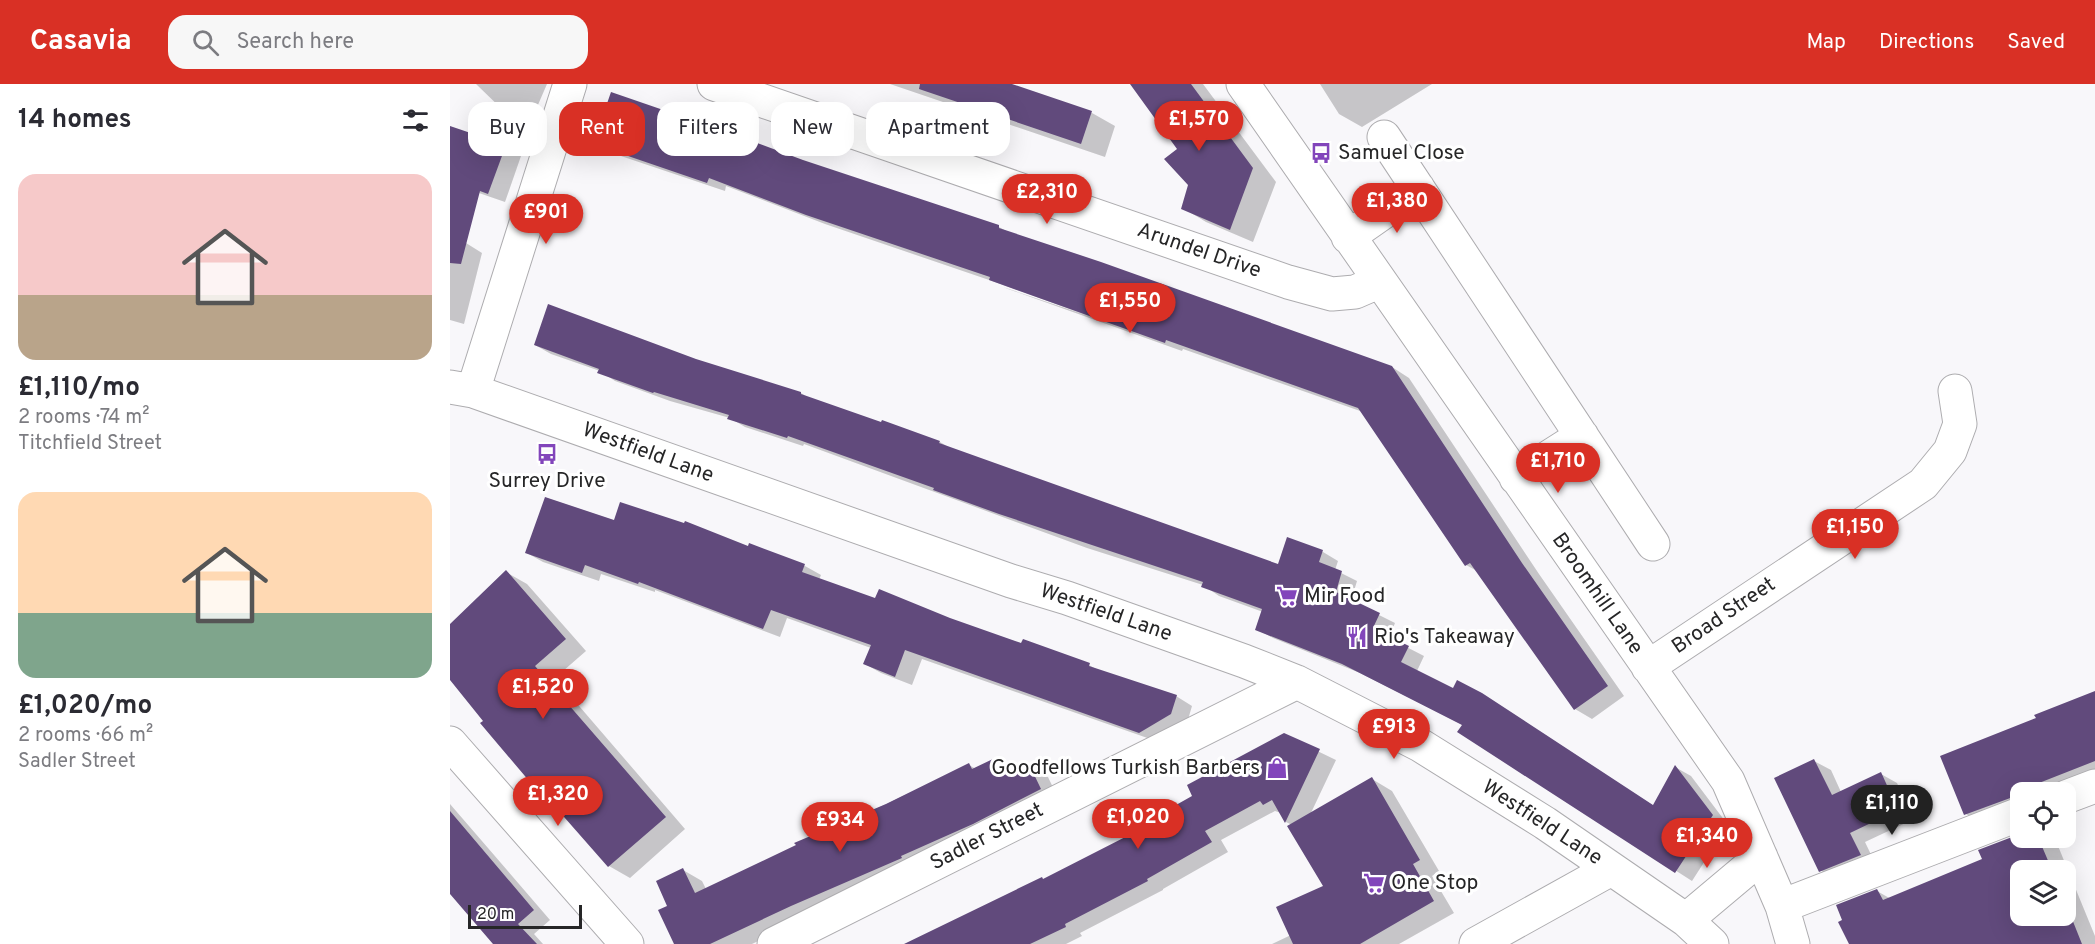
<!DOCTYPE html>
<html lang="en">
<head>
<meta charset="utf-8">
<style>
	:root { --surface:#fff; --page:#f7f7f7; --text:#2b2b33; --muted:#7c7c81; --accent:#d93025 }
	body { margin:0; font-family:Overpass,sans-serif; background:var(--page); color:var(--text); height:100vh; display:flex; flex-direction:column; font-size:22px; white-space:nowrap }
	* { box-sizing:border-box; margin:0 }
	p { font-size:20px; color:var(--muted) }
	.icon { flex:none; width:33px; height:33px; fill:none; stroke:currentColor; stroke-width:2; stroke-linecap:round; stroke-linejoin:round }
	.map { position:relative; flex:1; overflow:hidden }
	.side { display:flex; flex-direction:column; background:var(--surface); width:450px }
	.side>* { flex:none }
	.hud { position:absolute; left:18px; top:18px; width:570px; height:54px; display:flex; gap:12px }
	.tools { position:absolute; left:1560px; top:698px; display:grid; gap:12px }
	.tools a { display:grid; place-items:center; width:66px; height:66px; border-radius:12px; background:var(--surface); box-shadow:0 6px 24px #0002; font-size:30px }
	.scale { position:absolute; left:18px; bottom:15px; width:114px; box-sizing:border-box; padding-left:6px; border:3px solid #262627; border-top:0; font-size:16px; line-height:21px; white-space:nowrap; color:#262627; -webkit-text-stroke:4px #fff; paint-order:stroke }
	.price { position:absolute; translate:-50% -51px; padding:0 14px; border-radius:21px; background:var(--accent); color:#fff; font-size:20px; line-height:39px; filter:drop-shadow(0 2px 3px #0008) }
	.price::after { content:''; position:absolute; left:50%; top:36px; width:18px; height:14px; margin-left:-9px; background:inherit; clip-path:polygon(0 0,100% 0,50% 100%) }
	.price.current { background:#222; color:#fff }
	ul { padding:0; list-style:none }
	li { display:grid; align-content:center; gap:12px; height:318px; padding:0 18px }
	li span { display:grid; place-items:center; height:186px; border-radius:18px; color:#555 }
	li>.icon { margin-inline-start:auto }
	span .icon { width:108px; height:108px; fill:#fffc; stroke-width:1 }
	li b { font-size:26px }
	h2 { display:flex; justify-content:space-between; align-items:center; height:72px; padding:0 18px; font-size:26px }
	.chip { padding:0 21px; border-radius:18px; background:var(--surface); box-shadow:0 6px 24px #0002; font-size:21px; line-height:54px }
	.chip.current { background:var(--accent); color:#fff }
	header { display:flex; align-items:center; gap:36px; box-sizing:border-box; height:84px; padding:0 30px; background:var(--accent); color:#fff }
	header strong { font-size:28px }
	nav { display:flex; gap:33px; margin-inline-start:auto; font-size:21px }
	.search { width:420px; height:54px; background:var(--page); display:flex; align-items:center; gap:15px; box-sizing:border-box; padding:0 21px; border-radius:18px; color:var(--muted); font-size:22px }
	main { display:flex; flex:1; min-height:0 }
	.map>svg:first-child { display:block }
</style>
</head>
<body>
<header>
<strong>Casavia</strong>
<div class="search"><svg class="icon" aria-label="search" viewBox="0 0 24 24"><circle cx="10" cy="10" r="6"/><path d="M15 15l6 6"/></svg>Search here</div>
<nav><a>Map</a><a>Directions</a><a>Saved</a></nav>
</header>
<main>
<section class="side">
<h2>14 homes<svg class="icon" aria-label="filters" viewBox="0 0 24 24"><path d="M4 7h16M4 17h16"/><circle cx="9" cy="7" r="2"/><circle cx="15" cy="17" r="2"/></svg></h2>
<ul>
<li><span style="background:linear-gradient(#f6c9c9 65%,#b9a48a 0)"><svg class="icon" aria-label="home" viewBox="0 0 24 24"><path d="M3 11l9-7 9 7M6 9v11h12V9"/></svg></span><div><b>£1,110/mo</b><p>2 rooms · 74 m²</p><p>Titchfield Street</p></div></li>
<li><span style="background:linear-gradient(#ffd9b3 65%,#7fa58c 0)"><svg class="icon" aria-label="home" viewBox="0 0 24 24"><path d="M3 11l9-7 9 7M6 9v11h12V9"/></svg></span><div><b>£1,020/mo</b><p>2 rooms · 66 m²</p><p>Sadler Street</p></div></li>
</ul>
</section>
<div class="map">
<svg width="1645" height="860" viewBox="0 0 1645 860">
	<rect width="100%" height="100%" fill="#f8f7fa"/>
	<!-- shadow -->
	<path fill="#0003" fill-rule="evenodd" d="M26,0H97L78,44L62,35Z
		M440,0H558L642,29L665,42L655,73Z
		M682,0H753L826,98L803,158L756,138L733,124L739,100L729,66Z
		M870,0H982L912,43L889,30Z
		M0,43L55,62L71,72L55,118L0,99Z
		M145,59L353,78L549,143L560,149L942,283L959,294L1089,490L1174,612L1142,635L1125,625L1029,488L1016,481L913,328L733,265L732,267L558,205L553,203L639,232L545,198L375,140L276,102L275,107L162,69Z
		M0,155L16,159L32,169L14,240L0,236Z
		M85,261L246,276L351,309L359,314L432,339V338L490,358L502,365L829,482L838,455L873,468L888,477L885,486L907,497L901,517L945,539L939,554L974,572L967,587L1204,722L1225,683L1241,692L1278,741L1242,797L1009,648L1013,641L910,589L823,554L807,545L813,528L769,512L753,501L637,464L354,360L353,362L295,343L280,334L220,317L165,297L150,287L101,270Z
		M165,438L298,464L300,460L355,482L371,491L369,496L426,516L499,536L639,581L653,589L726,612L742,622L737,639L706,657L472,575L462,601L431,589L415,580L421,564L337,534L330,553L205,506V508L151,490L149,497L93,478L77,469Z
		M56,488L77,500L136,567L105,594L235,745L180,794L159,782L100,715L92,710L0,593V542Z
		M1645,609V698L1616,708H1570V730L1538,743L1516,730L1588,635Z
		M834,651L886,676L860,731L922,695L942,707L989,787L982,792L1004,829L949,860H822L841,851L876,803L842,741L836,738L831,729L825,727L771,756L778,768L713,805V806L630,849L632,852L616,860H457L595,796L691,747L745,713Z
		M545,676L564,687L579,682L598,693L609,716L302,860H226L219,822L233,786L252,797L256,805L519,681L526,685Z
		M1364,677L1381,686L1391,708L1431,690L1447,699L1464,735L1415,758L1426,781L1387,796L1370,786Z
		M0,720L100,836L84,850L93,860H45L0,808Z
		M1570,752L1599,753L1606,757L1645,852V860H1400L1427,807L1441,815L1534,776L1530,767ZM1570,786H1616V831H1570Z"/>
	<!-- building -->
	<path fill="#614a7c" d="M470,0H562L642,27L631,60L469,5Z
		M680,0H741L803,84L780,146L731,125L738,101L714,75L727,65Z
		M161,8L283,50L353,76L549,141V144L651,178L942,282L1072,479L1158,602L1124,626L1020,479L1015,482L908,324L716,256L715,259L539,196L540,193L356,131L259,94L257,99L143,60Z
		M0,42L56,61L38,110L30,107L11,180L0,179Z
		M98,220L246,275L351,308V310L431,338L432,336L490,357L489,359L828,480L837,453L873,466L869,478L892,487L886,508L930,529L923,544L959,562L951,578L1003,604L1007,596L1032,609L1203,721L1225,681L1263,731L1225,789L1007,648L1012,641L892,580L805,546L812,525L751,503L753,498L549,430L483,406L484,404L338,352L337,354L277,335L279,331L204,308L203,309L147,289L149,285L84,261Z
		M95,413L164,436L170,418L234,439L235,437L298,462L299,459L355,480L352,488L425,514L429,505L500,534L571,559L573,555L640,579L639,582L727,611L721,630L689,649L455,566L445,593L413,580L421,561L321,526L313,545L189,498L188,500L135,481L132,489L75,469Z
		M56,486L116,555L85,582L216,733L158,783L93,709L91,711L30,639L33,637L0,596V540Z
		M1645,607V677L1569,707L1570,712L1563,713L1514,731L1490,672L1586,634L1584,631Z
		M834,649L870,665L835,739L822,716L813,721L810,717L755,747L762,758L697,795L698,797L615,840L616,843L580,860H454L592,793L593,795L689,746L687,743L742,712L737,701Z
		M545,674L552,692L579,680L591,705L523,740L451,772L452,774L341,822L260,860H224L208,826L217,822L206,797L233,784L245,809L346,761L344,759L436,720L519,679L522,685Z
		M1364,675L1382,711L1431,688L1448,726L1400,749L1411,771L1369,788L1324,694Z
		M922,693L970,776L963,780L984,817L910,860H843L826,823L873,802L837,742Z
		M0,727L84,826L68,840L87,860H43L0,810Z
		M1570,750V753H1588L1602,786H1570V831H1616V820L1632,860H1399L1388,838L1392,836L1386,821L1427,805L1433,816L1532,775L1528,766Z"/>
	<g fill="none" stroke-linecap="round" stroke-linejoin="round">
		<defs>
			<path id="minor" d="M264,0L838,198L882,210L905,208L928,198
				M793,0L1278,697L1332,822L1343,860
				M934,53L1203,460
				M898,153L968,104
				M0,303L23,307L561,497L617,514L794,577L847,598L970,661L1095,739L1236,836L1262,860
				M23,307L120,0
				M1066,394L1132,352
				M1198,583L1473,400L1500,367L1510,340L1505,307
				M0,659L177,860
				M1616,713L1645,702
				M1332,822L1570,730
				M1236,836L1311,773
				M324,860L847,598
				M1026,860L1161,785"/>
		</defs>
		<!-- minor casing -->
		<use href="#minor" stroke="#adacaf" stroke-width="35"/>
		<!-- minor -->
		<use href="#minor" stroke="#fff" stroke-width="33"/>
	</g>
	<!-- icons -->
	<defs>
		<symbol id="bus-bare" viewBox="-9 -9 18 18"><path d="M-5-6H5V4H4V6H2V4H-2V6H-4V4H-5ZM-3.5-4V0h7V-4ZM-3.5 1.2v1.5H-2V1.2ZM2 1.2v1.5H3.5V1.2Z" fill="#8245bb" stroke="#fff" stroke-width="2.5" paint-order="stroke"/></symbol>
		<symbol id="supermarket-bare" viewBox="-9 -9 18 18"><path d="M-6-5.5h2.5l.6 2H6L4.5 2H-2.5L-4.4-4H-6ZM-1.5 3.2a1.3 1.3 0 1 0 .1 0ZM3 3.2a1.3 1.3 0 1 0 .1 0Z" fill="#8245bb" stroke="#fff" stroke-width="2.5" paint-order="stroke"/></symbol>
		<symbol id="restaurant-bare" viewBox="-9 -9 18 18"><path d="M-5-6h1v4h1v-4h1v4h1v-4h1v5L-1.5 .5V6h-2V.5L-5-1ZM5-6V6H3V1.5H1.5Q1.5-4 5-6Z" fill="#8245bb" stroke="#fff" stroke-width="2.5" paint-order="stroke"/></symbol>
		<symbol id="shop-bare" viewBox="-9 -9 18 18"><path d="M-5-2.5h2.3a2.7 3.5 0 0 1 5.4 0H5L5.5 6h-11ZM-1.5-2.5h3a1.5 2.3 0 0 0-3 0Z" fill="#8245bb" stroke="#fff" stroke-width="2.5" paint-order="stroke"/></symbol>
	</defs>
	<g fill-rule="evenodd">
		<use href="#bus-bare" x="856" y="54" width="30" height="30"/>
		<use href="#bus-bare" x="82" y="355" width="30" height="30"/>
		<use href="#supermarket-bare" x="822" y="497" width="30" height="30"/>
		<use href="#restaurant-bare" x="892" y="538" width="30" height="30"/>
		<use href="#shop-bare" x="812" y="669" width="30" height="30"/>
		<use href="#supermarket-bare" x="909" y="784" width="30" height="30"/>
	</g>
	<g text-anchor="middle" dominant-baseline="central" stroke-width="6" stroke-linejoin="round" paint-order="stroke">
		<!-- poi labels -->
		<g font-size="21" fill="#262627" stroke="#fff" text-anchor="start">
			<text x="888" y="69">Samuel Close</text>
			<text x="97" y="397" text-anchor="middle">Surrey Drive</text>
			<text x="854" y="512">Mir Food</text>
			<text x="924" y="553">Rio's Takeaway</text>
			<text x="810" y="684" text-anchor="end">Goodfellows Turkish Barbers</text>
			<text x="941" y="799">One Stop</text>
		</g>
		<!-- street labels -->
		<g font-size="21" fill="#262627" stroke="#fff">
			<text transform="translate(749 167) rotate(19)">Arundel Drive</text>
			<text transform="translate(198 369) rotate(20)">Westfield Lane</text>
			<text transform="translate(1147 510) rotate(55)">Broomhill Lane</text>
			<text transform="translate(656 529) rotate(19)">Westfield Lane</text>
			<text transform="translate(1274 532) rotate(-34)">Broad Street</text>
			<text transform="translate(1092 739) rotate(33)">Westfield Lane</text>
			<text transform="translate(537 753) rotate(-27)">Sadler Street</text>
		</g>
	</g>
</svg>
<div class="tools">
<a><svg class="icon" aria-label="locate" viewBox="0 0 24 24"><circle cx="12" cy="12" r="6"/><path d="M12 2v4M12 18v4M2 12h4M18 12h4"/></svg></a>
<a><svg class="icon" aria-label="layers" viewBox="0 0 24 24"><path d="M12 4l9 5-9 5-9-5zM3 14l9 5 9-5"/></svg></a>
</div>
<div class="scale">20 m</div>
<b class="price" style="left:749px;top:68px">£1,570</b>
<b class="price" style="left:597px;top:141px">£2,310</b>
<b class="price" style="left:947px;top:150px">£1,380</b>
<b class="price" style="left:96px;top:161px">£901</b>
<b class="price" style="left:680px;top:250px">£1,550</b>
<b class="price" style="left:1108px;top:410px">£1,710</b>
<b class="price" style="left:1405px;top:476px">£1,150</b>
<b class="price" style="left:93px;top:636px">£1,520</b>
<b class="price" style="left:944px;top:676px">£913</b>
<b class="price" style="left:108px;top:743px">£1,320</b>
<b class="price current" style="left:1442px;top:752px">£1,110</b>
<b class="price" style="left:688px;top:766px">£1,020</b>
<b class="price" style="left:390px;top:769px">£934</b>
<b class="price" style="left:1257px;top:785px">£1,340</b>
<div class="hud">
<a class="chip">Buy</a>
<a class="chip current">Rent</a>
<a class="chip">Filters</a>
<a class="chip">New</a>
<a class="chip">Apartment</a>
</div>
</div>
</main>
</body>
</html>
